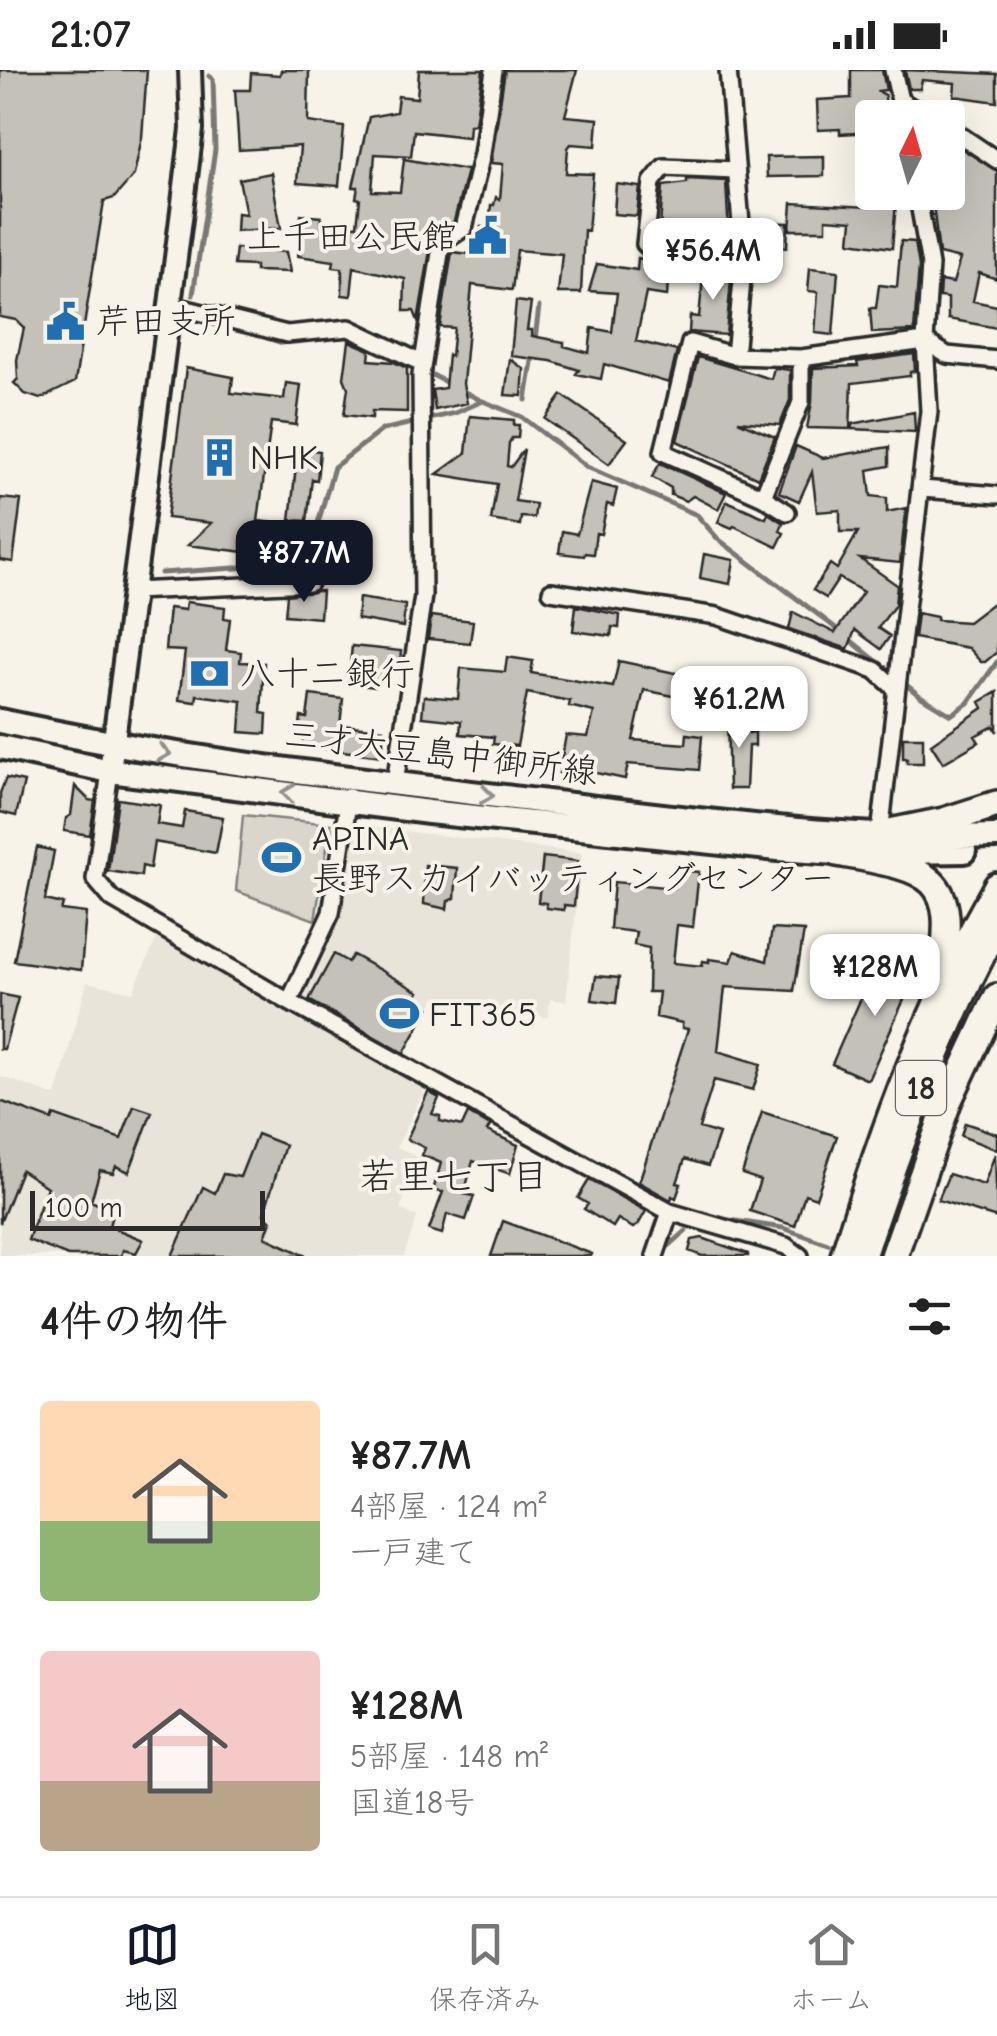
<!DOCTYPE html>
<html lang="ja">
<head>
<meta charset="utf-8">
<style>
	:root { --surface:#fff; --page:#f2f2f2; --text:#222; --muted:#767676; --line:#e0e0e0; --accent:#111827 }
	body { margin:0; font-family:"Comic Neue","Klee One",sans-serif; background:var(--page); color:var(--text); height:100vh; display:flex; flex-direction:column; font-size:38px; white-space:nowrap }
	* { box-sizing:border-box; margin:0 }
	p { font-size:32px; color:var(--muted) }
	.icon { flex:none; width:55px; height:55px; fill:none; stroke:currentColor; stroke-width:2; stroke-linecap:round; stroke-linejoin:round }
	.map { position:relative; height:1186px; overflow:hidden }
	.details { display:flex; flex-direction:column; background:var(--surface); flex:1 }
	.details>* { flex:none }
	.needle { width:65px; rotate:5deg }
	.fabs { position:absolute; left:855px; top:30px; display:grid; gap:20px }
	.fabs a { display:grid; place-items:center; width:110px; height:110px; border-radius:10px; background:var(--surface); box-shadow:0 10px 40px #0002; font-size:50px }
	.scale { position:absolute; left:30px; bottom:25px; width:235px; box-sizing:border-box; padding-left:10px; border:5px solid #2b2b2b; border-top:0; font-size:28px; line-height:35px; white-space:nowrap; color:#2b2b2b; -webkit-text-stroke:8px #f7f3e8; paint-order:stroke }
	.price { position:absolute; translate:-50% -85px; padding:0 22px; border-radius:20px; background:#fff; color:#222; font-size:32px; line-height:65px; filter:drop-shadow(0 2px 5px #0008) }
	.price::after { content:''; position:absolute; left:50%; top:60px; width:30px; height:22px; margin-left:-15px; background:inherit; clip-path:polygon(0 0,100% 0,50% 100%) }
	.price.current { background:var(--accent); color:#fff }
	ul { padding:0; list-style:none }
	li { display:flex; align-items:center; gap:30px; height:250px; padding:0 40px }
	li span { display:grid; place-items:center; flex:none; width:280px; height:200px; border-radius:10px; color:#555 }
	li>.icon { margin-inline-start:auto }
	span .icon { width:120px; height:120px; fill:#fffc; stroke-width:1 }
	li b { font-size:42px }
	h2 { display:flex; justify-content:space-between; align-items:center; height:120px; padding:0 40px; font-size:42px }
	.status { display:flex; justify-content:space-between; align-items:center; height:70px; padding:0 50px; background:var(--surface); direction:ltr }
	.status svg { height:28px; fill:currentColor }
	.tab-bar { display:flex; justify-content:space-around; align-items:center; height:140px; border-top:2px solid var(--line); background:var(--surface); font-size:28px; color:var(--muted) }
	.tab-bar a { display:grid; justify-items:center; gap:5px }
	.tab-bar .current { color:var(--accent) }
	.map>svg:first-child { display:block }
</style>
</head>
<body>
<div class="status"><b>21:07</b><svg viewBox="0 0 49 12"><path d="M0 12V9h3v3zM5 12V6h3v6zM10 12V3h3v9zM15 12V0h3v12zM26 1h20v11H26zM47 4h2v5h-2z"/></svg></div>
<div class="map">
<svg width="997" height="1186" viewBox="0 0 997 1186">
	<rect width="100%" height="100%" fill="#f7f3e8"/>
	<filter id="ink" filterUnits="userSpaceOnUse"><feTurbulence type="fractalNoise" baseFrequency=".01" numOctaves="2"/><feDisplacementMap in="SourceGraphic" scale="20" xChannelSelector="R" yChannelSelector="G"/><feConvolveMatrix kernelMatrix="1 2 1 2 8 2 1 2 1" color-interpolation-filters="sRGB"/></filter>
	<g filter="url(#ink)">
		<!-- built -->
		<path fill="#e8e4da" d="M355,755L582,783L566,932L550,929L548,947L455,936L436,926L403,986L301,930L338,851Z
			M159,863L426,1017L397,1077L419,1088L400,1139L417,1147L404,1186H0V1006L56,1026L87,912L133,922Z"/>
		<!-- green -->
		<path fill="#dad6cc" stroke="#82807c" stroke-width="2.5" d="M243,745L331,754L315,850L236,821Z"/>
		<g fill="none" stroke-linecap="round" stroke-linejoin="round">
			<!-- stream -->
			<path stroke="#7a7874" stroke-width="5" d="M193,225L215,80L213,9L209,6
				M249,262L283,273L296,270
				M535,269L539,237
				M425,301L451,315
				M461,320L482,331
				M526,330L533,285
				M161,503L295,494L312,474L334,397L382,360L455,343L483,331L522,347L587,397L697,445L718,469L841,562
				M849,569L920,626L951,645L968,633L997,592
				M709,1147L783,1158L828,1174
				M669,1176L686,1161"/>
		</g>
		<!-- building -->
		<path fill="#c4c1b9" stroke="#2b2b2b" stroke-width="2.5" d="M0,0H147L142,67L134,105L114,128L104,131L75,312L40,329L25,324L14,313L18,309L17,290L24,258L16,250L0,247Z
			M281,0H309L308,52L344,57L339,116L297,113L300,76L239,80L235,20H250L251,3L280,5Z
			M419,0H483L475,54L469,55L468,67L414,61L411,86L375,84L372,121L400,122L404,89L467,100L454,151L432,169L418,251L414,241H404L405,209L354,197L351,226L342,225V198L333,197L334,191L298,186L301,145L321,147V152L344,160V155L357,156L360,129L356,128L358,117H353L369,47L396,42L398,26L417,28Z
			M505,0H577L565,46L598,49L596,76L571,74L568,78L566,103L593,104L588,161L584,160L581,223H558L562,184L517,180L512,220L472,215L463,314L467,333L435,340L432,320L445,318L448,285L451,286L454,258L440,257L452,182L478,185L481,157L489,158L491,135H494L496,127L500,129L503,94L491,93Z
			M851,0H882L886,20L878,21L885,25L886,48H872V62L840,64V59L818,60L817,30L851,28Z
			M905,0L997,4V32L954,26L955,13L922,10L920,19H909Z
			M948,70L997,101V209L979,203L973,231L997,236V258L948,249V228L939,227L940,211L953,213L960,189L939,184L933,134L929,122H948L958,98L948,91Z
			M824,86V106L767,107L766,87Z
			M271,103L281,158L236,161L237,143L246,144L239,109Z
			M687,109L726,111L729,167L705,165L704,175L682,173L683,158L660,157L663,116L687,113Z
			M616,114L640,117L637,146L614,144Z
			M870,122H897L892,178L850,172L852,151L826,149V160H790L792,133L869,137Z
			M755,152L788,153L787,177L754,176Z
			M901,171L915,172L919,196L914,261L872,263L870,238H876L879,215L897,217Z
			M236,178L286,182L290,202L255,201V196L234,195Z
			M638,188L669,196L667,226L646,223L636,271L677,281L669,313L604,294L601,309L576,304L579,300L551,291L511,286L516,231L531,233L527,260H532V266L564,272V276L589,283L592,258L612,262L617,223L589,221L597,194L637,200Z
			M704,197L732,199L726,265L689,262L690,246L699,247Z
			M810,198L838,201L833,265L815,263L818,222L808,221Z
			M349,271L370,280L369,290L394,292L407,298V342L372,341V348L344,345L348,318L344,308Z
			M914,284L915,301L910,302V306L852,313L850,359L807,358L812,332L813,298L858,296L857,292Z
			M698,287L771,309L774,298L790,300V330L780,355L738,351L775,367L758,408L677,371Z
			M510,289L524,299L522,326L505,325Z
			M186,298L233,307L231,323L284,329L286,313L301,315L296,355L271,352L258,451L284,454L278,486L188,475L211,453L167,448Z
			M562,325L627,370L609,394L545,349Z
			M914,342L915,362L852,359V354Z
			M470,346L514,350V355H519L518,368H512L509,373L507,396L511,397L524,379L515,431L536,434L534,448L521,447L520,455L491,450L497,414L437,404L466,383Z
			M796,376L823,388L889,377V396L868,400L871,426L887,428V442L906,438L900,493L860,489L897,515L895,535L878,558L890,566L881,579L855,560L848,579L789,559L793,542L835,563L863,522L839,508L826,528L813,520L830,494L837,499L858,462H840V440L817,442L812,402L799,431L779,422Z
			M298,378L320,381L317,410L312,409L307,451L290,450Z
			M660,393L726,423L718,439L693,426L686,431L671,425V418L652,407Z
			M591,412L617,419L613,436L607,434L601,464L596,463L593,484L585,483L584,486L559,483L562,461L577,464Z
			M0,428L21,430L13,492L0,490Z
			M727,431L766,448L768,443L783,453L780,461L784,463L777,477L734,456L732,458L718,452Z
			M704,484L734,490L730,514L700,508Z
			M317,521H322L320,548L285,545L287,525Z
			M359,528L405,535L403,557L357,549Z
			M997,530V582L985,592H981L968,578L914,568L917,543L937,547V550L968,552Z
			M186,532L225,537L224,548L230,549L226,580L241,582L240,592L264,593L261,643L267,644L266,664L240,662L242,631L197,625L196,632L179,630L185,581L165,580L169,538L185,540Z
			M576,536L620,545L619,558L612,557L611,566L573,561Z
			M431,546L473,551L470,573L428,569Z
			M352,576L401,581L400,594L389,592L386,613L376,612L375,617L348,614Z
			M507,587L533,591L531,603L613,617L619,591L689,606L683,628L644,620L633,670L686,674L687,664L702,666L699,700L628,694L625,709L577,699L575,707L559,703L566,665L588,667L594,642L569,636L570,631L527,623L517,676L493,674L494,667L460,664L461,651L422,647L424,626L458,629L461,598L505,602Z
			M997,622V662L994,656L975,666L979,672L943,693L931,674L983,638L980,632Z
			M310,625L343,629L340,655L383,659V686L302,676L304,662H299L301,647L307,648Z
			M749,647V663L755,662V676H748L746,719H729L727,648Z
			M903,667H923V693H907V688H903Z
			M6,708L24,712L16,746L0,742V723Z
			M75,716L89,730L95,731L90,765L64,761L66,748L71,745Z
			M118,729L160,735L157,754L182,758L185,741L223,747L216,783L154,772L150,798L142,796L141,806L108,801Z
			M37,777L54,781L45,830L63,834L61,840L86,843L81,900L14,891Z
			M543,787L578,791L574,836L564,835V840L546,838V833L538,832Z
			M425,795L457,798L455,828L448,831L447,839L424,834Z
			M676,800L699,802L693,857L677,855L673,893L702,896L703,891L709,892V889L731,892L735,881L767,891L772,859L804,861L794,921L725,917L718,981L761,994L753,1020L714,1010L699,1058L719,1064L708,1096L685,1089L677,1113L681,1114L676,1128L672,1126L671,1130L639,1112L688,959L682,958V953L656,947L659,922H648L649,878L634,875L636,862L610,859L614,812L674,818Z
			M334,884L348,892L353,885L419,922L414,930L429,938L404,983L309,930Z
			M895,885L919,896L868,1010L832,994L869,910L881,915Z
			M596,906L619,908L616,933L592,930Z
			M0,924L18,928L4,979H0Z
			M428,1022L439,1028L432,1044L440,1046V1051L462,1056L468,1043L490,1056L487,1061L518,1075L510,1104L473,1091L464,1124L474,1126L466,1150L447,1144L442,1164L429,1160L443,1122L433,1121L441,1093L422,1085L425,1078L407,1069Z
			M0,1031L52,1050L54,1045L121,1069L134,1036L152,1042L129,1102L116,1096L113,1103L100,1100L91,1131L113,1141L109,1156L143,1170L136,1183L123,1180L121,1186H68L28,1170L47,1117L21,1100L0,1153Z
			M762,1042L837,1066L816,1128L805,1124L795,1156L750,1141L760,1110L742,1104Z
			M965,1053L997,1064V1080L961,1066Z
			M257,1064L285,1075L264,1144L271,1151L265,1167L306,1186H172L203,1117L215,1123L223,1104L240,1107Z
			M995,1084L997,1148L938,1130L949,1104L984,1115Z
			M589,1110L646,1141L638,1155L633,1158L618,1149L613,1157L584,1139L588,1134L578,1128Z
			M503,1151L592,1184L591,1186H491Z
			M702,1168L748,1184V1186H702L689,1181L692,1170Z"/>
		<g fill="none" stroke-linecap="round" stroke-linejoin="round">
			<defs>
				<path id="minor" d="M728,0L744,189L735,286L801,288L925,271L947,285L997,290
					M893,0L904,48
					M901,31L930,48
					M948,57L997,90
					M736,100L664,97L652,112L645,174L654,182L744,189
					M171,235L287,264L349,258L422,293
					M735,286L690,273L663,382L763,427L787,442
					M922,419L997,425
					M763,427L801,332V288
					M133,521L309,513
					M551,521L717,546L875,600L896,619
					M110,701L95,809L112,829L289,932L670,1142
					M395,713L423,526L421,305L440,183L443,172L464,158L482,84L494,0
					M880,764L929,341L925,271L930,195L917,122
					M289,932L331,843L349,727
					M655,1186L670,1142L786,1176L800,1186"/>
				<path id="tertiary" d="M110,701L182,141L192,59L190,0"/>
				<path id="secondary" d="M0,651C177,690 358,709 538,731C690,749 843,771 997,766
					M0,677L110,701L429,742L778,779L837,783L964,781"/>
				<path id="trunk" d="M880,764L944,751L997,734
					M837,783C926,799 962,801 940,904
					M844,1186C885,1052 927,939 997,816
					M862,1186C900,1072 940,962 997,856
					M894,1186L948,1032L997,927"/>
			</defs>
			<!-- minor casing -->
			<use href="#minor" stroke="#2b2b2b" stroke-width="22"/>
			<!-- tertiary casing -->
			<use href="#tertiary" stroke="#2b2b2b" stroke-width="28"/>
			<!-- secondary casing -->
			<use href="#secondary" stroke="#2b2b2b" stroke-width="30"/>
			<!-- trunk casing -->
			<use href="#trunk" stroke="#2b2b2b" stroke-width="32"/>
			<!-- minor -->
			<use href="#minor" stroke="#f7f3e8" stroke-width="15"/>
			<!-- tertiary -->
			<use href="#tertiary" stroke="#f7f3e8" stroke-width="20"/>
			<!-- secondary -->
			<use href="#secondary" stroke="#f7f3e8" stroke-width="22"/>
			<!-- trunk -->
			<use href="#trunk" stroke="#f7f3e8" stroke-width="25"/>
		</g>
		<!-- one-way arrows -->
		<defs><path id="oneway-chevron" d="M-2-3.5L2.5 0L-2 3.5" fill="none" stroke-width="1.6" stroke-linecap="round" stroke-linejoin="round" transform="scale(2.5)"/></defs>
		<g stroke="#918f8a">
			<use href="#oneway-chevron" transform="translate(164 683) rotate(8)"/>
			<use href="#oneway-chevron" transform="translate(288 723) rotate(-172)"/>
			<use href="#oneway-chevron" transform="translate(487 725) rotate(7)"/>
		</g>
	</g>
	<!-- icons -->
	<defs>
		<symbol id="civic-bare" viewBox="-9 -9 18 18"><path d="M-.6-6.5H3V-4.5H.6V-3L4-1V1h2V6H-6V1h2V-1L-.6-3ZM-1.2 2.5V6h2.4V2.5Z" fill="#1f6fb2" stroke="#f7f3e8" stroke-width="2.5" paint-order="stroke"/></symbol>
		<symbol id="building-bare" viewBox="-9 -9 18 18"><path d="M-4-6H4V6H1V3H-1V6H-4ZM-2.5-4.3h1.7v1.8h-1.7ZM.8-4.3h1.7v1.8H.8ZM-2.5-1h1.7V.8h-1.7ZM.8-1h1.7V.8H.8Z" fill="#1f6fb2" stroke="#f7f3e8" stroke-width="2.5" paint-order="stroke"/></symbol>
		<symbol id="bank-bare" viewBox="-9 -9 18 18"><path d="M-6-4H6V4H-6ZM0-2.3a2.3 2.3 0 1 0 0 4.6a2.3 2.3 0 1 0 0-4.6Z" fill="#1f6fb2" stroke="#f7f3e8" stroke-width="2.5" paint-order="stroke"/></symbol>
		<symbol id="stadium-bare" viewBox="-9 -9 18 18"><path d="M0-5a6.5 5 0 1 0 0 10a6.5 5 0 1 0 0-10ZM-3.5-1.8h7v3.6h-7Z" fill="#1f6fb2" stroke="#f7f3e8" stroke-width="2.5" paint-order="stroke"/></symbol>
	</defs>
	<g fill-rule="evenodd">
		<use href="#civic-bare" x="460" y="138" width="55" height="55"/>
		<use href="#civic-bare" x="38" y="224" width="55" height="55"/>
		<use href="#building-bare" x="192" y="360" width="55" height="55"/>
		<use href="#bank-bare" x="182" y="576" width="55" height="55"/>
		<use href="#stadium-bare" x="254" y="760" width="55" height="55"/>
		<use href="#stadium-bare" x="372" y="916" width="55" height="55"/>
	</g>
	<g text-anchor="middle" dominant-baseline="central" stroke-width="8" stroke-linejoin="round" paint-order="stroke">
		<!-- shield labels -->
		<rect fill="#f7f3e8" stroke="#686764" stroke-width="2.5" x="896" y="991" width="50" height="54" rx="8"/>
		<g font-size="32" font-weight="bold" fill="#2b2b2b">
			<text x="921" y="1018">18</text>
		</g>
		<!-- poi labels -->
		<g font-size="35" fill="#2b2b2b" stroke="#f7f3e8" text-anchor="start">
			<text x="457" y="166" text-anchor="end">上千田公民館</text>
			<text x="96" y="251">芹田支所</text>
			<text x="250" y="387">NHK</text>
			<text x="240" y="603">八十二銀行</text>
			<text x="312" y="768">APINA<tspan x="312" dy="40">長野スカイバッティングセンター</tspan></text>
			<text x="429" y="944">FIT365</text>
		</g>
		<!-- street labels -->
		<g font-size="35" fill="#2b2b2b" stroke="#f7f3e8">
			<text transform="translate(441 683) rotate(7)">三才大豆島中御所線</text>
		</g>
		<!-- neighbourhood labels -->
		<g font-size="38" fill="#2b2b2b" stroke="#f7f3e8">
			<text x="454" y="1107">若里七丁目</text>
		</g>
	</g>
</svg>
<div class="fabs">
<a><svg class="needle" viewBox="-14 -14 28 28"><path d="M0-13l5 13h-10z" fill="#e53935"/><path d="M0 13l5-13h-10z" fill="#767676"/></svg></a>
</div>
<div class="scale">100 m</div>
<b class="price" style="left:713px;top:233px">¥56.4M</b>
<b class="price current" style="left:304px;top:535px">¥87.7M</b>
<b class="price" style="left:739px;top:681px">¥61.2M</b>
<b class="price" style="left:875px;top:949px">¥128M</b>
</div>
<section class="details">
<h2>4件の物件<svg class="icon" aria-label="filters" viewBox="0 0 24 24"><path d="M4 7h16M4 17h16"/><circle cx="9" cy="7" r="2"/><circle cx="15" cy="17" r="2"/></svg></h2>
<ul>
<li><span style="background:linear-gradient(#ffd9b3 60%,#8fb573 0)"><svg class="icon" aria-label="home" viewBox="0 0 24 24"><path d="M3 11l9-7 9 7M6 9v11h12V9"/></svg></span><div><b>¥87.7M</b><p>4部屋 · 124 m²</p><p>一戸建て</p></div></li>
<li><span style="background:linear-gradient(#f6c9c9 65%,#b9a48a 0)"><svg class="icon" aria-label="home" viewBox="0 0 24 24"><path d="M3 11l9-7 9 7M6 9v11h12V9"/></svg></span><div><b>¥128M</b><p>5部屋 · 148 m²</p><p>国道18号</p></div></li>
</ul>
</section>
<nav class="tab-bar">
<a class="current"><svg class="icon" aria-label="map" viewBox="0 0 24 24"><path d="M3 6l6-2 6 2 6-2v14l-6 2-6-2-6 2zM9 4v14M15 6v14"/></svg>地図</a>
<a><svg class="icon" aria-label="saved" viewBox="0 0 24 24"><path d="M7 4h10v16l-5-4-5 4z"/></svg>保存済み</a>
<a><svg class="icon" aria-label="home" viewBox="0 0 24 24"><path d="M3 11l9-7 9 7M6 9v11h12V9"/></svg>ホーム</a>
</nav>
</body>
</html>
